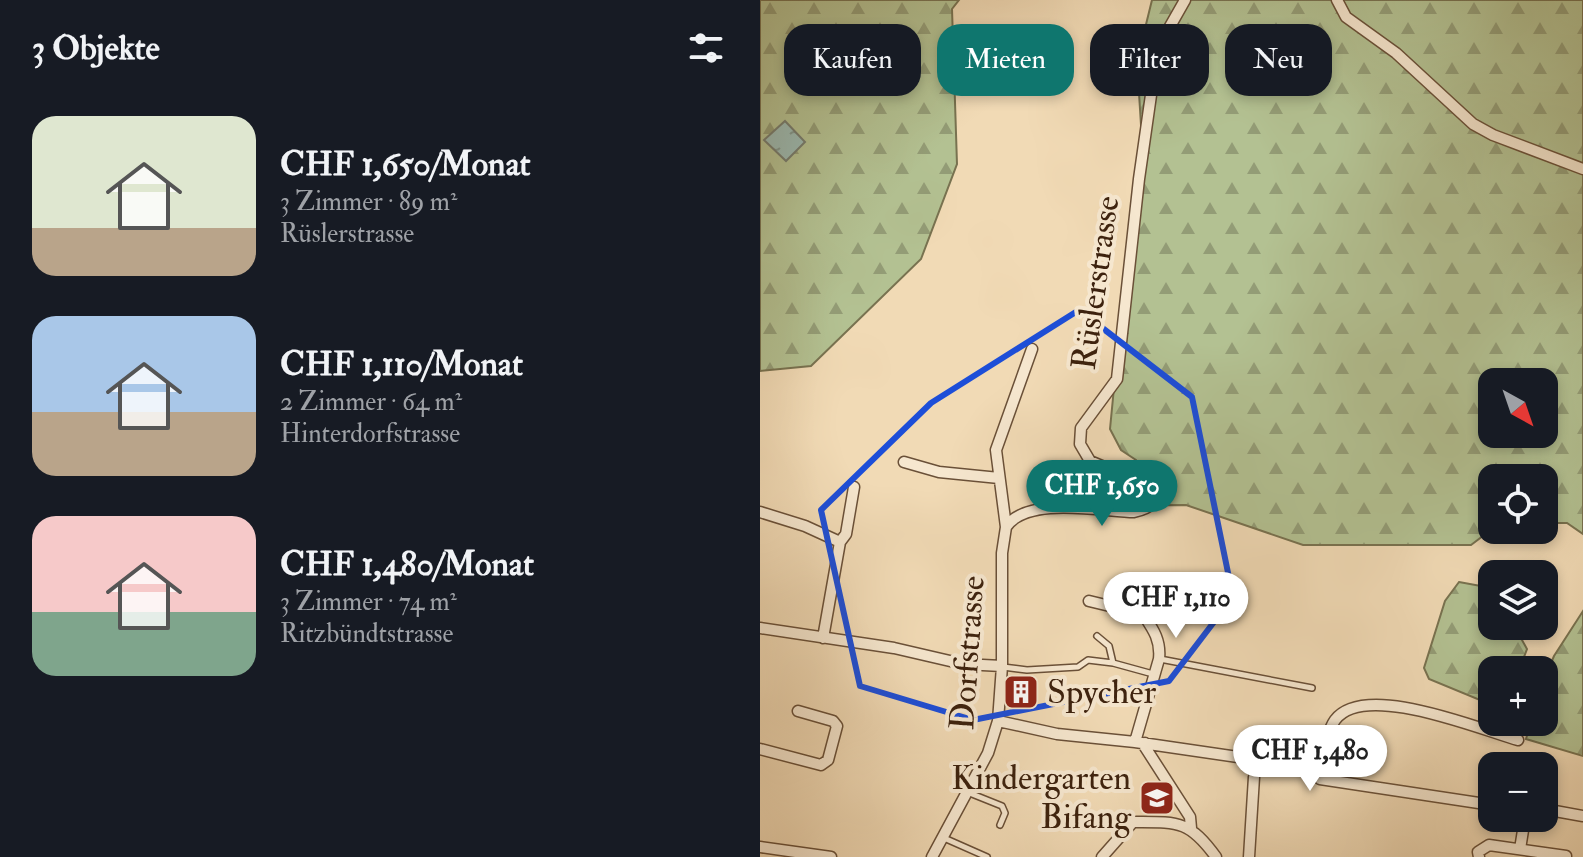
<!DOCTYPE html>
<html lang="de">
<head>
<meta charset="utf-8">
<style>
	:root { --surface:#171b24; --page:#242831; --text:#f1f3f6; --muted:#9ea1a6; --accent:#0f766e }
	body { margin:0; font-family:"IM FELL Double Pica",serif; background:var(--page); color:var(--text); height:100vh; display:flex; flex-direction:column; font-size:30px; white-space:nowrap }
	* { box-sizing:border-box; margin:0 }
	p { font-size:26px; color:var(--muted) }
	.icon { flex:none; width:44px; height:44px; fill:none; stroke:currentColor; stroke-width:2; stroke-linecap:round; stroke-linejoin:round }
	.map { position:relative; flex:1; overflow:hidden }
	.side { display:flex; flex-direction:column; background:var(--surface); width:760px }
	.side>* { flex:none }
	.guide { position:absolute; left:24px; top:24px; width:678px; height:72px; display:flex; gap:16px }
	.needle { width:52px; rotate:140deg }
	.tools { position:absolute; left:718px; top:368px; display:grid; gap:16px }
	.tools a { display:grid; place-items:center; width:80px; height:80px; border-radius:16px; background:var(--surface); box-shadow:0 4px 12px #0003; font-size:40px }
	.price { position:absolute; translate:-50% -68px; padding:0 18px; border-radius:28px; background:#fff; color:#222; font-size:26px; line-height:52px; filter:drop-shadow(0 2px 4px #0008) }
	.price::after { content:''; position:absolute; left:50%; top:48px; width:24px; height:18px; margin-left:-12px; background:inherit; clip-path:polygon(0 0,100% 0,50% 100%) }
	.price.on { background:var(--accent); color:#fff }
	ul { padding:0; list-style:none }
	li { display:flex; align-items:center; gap:24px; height:200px; padding:0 32px }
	li span { display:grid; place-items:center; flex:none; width:224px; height:160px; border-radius:24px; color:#555 }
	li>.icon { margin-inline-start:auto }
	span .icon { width:96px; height:96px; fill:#fffc; stroke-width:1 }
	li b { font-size:34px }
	h2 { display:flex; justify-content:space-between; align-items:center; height:96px; padding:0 32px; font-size:34px }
	.tag { padding:0 28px; border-radius:24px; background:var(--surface); box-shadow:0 4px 12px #0003; font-size:28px; line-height:72px }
	.tag.on { background:var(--accent); color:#fff }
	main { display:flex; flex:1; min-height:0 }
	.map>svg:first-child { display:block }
</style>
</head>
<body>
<main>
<section class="side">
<h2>3 Objekte<svg class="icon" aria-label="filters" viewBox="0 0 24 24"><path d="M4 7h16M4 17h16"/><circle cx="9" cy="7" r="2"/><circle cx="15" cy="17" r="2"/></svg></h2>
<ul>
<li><span style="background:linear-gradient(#dfe7d0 70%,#b9a48a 0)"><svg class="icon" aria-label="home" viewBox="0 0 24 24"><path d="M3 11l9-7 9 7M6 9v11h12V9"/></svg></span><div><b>CHF 1,650/Monat</b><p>3 Zimmer · 89 m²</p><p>Rüslerstrasse</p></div></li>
<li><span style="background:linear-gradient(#a9c7e8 60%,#b9a48a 0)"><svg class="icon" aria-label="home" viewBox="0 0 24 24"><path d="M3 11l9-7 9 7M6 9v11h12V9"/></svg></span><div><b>CHF 1,110/Monat</b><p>2 Zimmer · 64 m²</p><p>Hinterdorfstrasse</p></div></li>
<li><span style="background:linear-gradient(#f6c9c9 60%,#7fa58c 0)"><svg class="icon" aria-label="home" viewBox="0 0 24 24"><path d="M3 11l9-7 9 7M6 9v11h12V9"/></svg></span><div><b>CHF 1,480/Monat</b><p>3 Zimmer · 74 m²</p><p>Ritzbündtstrasse</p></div></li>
</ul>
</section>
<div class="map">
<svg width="823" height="857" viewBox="0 0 823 857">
	<defs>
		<pattern id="forest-firs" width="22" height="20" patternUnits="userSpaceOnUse" patternTransform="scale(2)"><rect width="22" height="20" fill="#b3c192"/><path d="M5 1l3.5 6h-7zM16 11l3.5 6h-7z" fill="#939c76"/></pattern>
		<pattern id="water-ripples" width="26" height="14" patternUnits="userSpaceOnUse" patternTransform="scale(2)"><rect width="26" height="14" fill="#9bbab2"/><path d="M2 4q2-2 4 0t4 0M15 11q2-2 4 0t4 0" fill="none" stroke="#80978f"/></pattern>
	</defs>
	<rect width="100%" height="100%" fill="#f1dab5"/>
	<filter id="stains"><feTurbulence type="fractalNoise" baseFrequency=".0025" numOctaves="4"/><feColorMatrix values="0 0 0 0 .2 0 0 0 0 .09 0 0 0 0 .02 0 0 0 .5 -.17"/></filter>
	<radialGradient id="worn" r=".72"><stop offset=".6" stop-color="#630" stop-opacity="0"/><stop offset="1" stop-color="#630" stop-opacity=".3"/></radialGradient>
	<!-- forest -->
	<path fill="url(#forest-firs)" stroke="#787250" stroke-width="2" fill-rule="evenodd" d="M0,0H199L192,9L197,164L161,259L51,366L0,371Z
		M392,0H823V534L807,523H784V478H732V529L711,545H543L426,505L286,506L283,464L329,477L376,475V460L361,450L350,429L359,336L384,173L377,61ZM732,382H784V434H732Z
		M699,582L732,588V626H758L757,631L767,649L759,670H732V705L669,679L664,668L685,601Z
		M823,611V756L766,739L771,722H784L785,677L794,656Z"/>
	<!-- water -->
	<path fill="url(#water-ripples)" stroke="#757d70" stroke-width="2" d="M25,121L45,142L26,161L4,140Z"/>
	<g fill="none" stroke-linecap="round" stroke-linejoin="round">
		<defs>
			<path id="lane" d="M337,636L349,646L353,663
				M400,659L552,688
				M243,667L267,670L318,667L328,660L353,663L393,674
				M207,792L242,806L245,813L240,825
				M184,838L227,857"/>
			<path id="street" d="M577,0L586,17L636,53L713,124L733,135L823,169
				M144,462L179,472L239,478
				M0,512L45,526L80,542L63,638
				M246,527C267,496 340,511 374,512C391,508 398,503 397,484L388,472L378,468L349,469L330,461L320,444L321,428L357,379L379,179L391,95L404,37L425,0
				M80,542L86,534L94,487
				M329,601L383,614C393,629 401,640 399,659L375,742
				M0,628L134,648L203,664L242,666
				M238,721L297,734L375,742L505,761L546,769L560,779L732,805
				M385,743V747L430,817L431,828
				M0,749L61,765L68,760L77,726L73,721L38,711
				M560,779C564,762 565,734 575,720C604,681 719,729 758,740
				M784,809L823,816
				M0,847L71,857
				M760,849L765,818
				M172,857L228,753L238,721L242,666V553L246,527L236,450L272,349
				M342,857L373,822C418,822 429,820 456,857
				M489,857L494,777
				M719,857L718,852L729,845L806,856"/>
		</defs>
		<!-- lane casing -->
		<use href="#lane" stroke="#6a5038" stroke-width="8"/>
		<!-- street casing -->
		<use href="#street" stroke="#6a5038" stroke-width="13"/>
		<!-- lane -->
		<use href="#lane" stroke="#f6e7cf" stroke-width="5"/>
		<!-- street -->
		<use href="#street" stroke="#f6e7cf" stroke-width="10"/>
	</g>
	<!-- marked area -->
	<path fill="none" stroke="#1d4ed8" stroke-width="6" stroke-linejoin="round" d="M319,310L432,397L473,597L409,681L213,720L100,686L61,510L171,403Z"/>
	<!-- icons -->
	<defs>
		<symbol id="building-square" viewBox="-11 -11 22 22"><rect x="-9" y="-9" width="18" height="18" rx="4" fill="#8f2418" stroke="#f6e7cf"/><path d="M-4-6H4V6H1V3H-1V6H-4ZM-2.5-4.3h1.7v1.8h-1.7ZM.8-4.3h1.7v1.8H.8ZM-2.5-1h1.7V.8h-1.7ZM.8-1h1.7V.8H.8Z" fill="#fff"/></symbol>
		<symbol id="school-square" viewBox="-11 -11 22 22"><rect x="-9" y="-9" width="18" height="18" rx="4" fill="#8f2418" stroke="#f6e7cf"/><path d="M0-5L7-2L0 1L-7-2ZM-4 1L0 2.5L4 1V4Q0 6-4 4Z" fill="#fff"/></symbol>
	</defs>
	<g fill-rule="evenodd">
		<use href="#building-square" x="241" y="672" width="40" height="40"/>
		<use href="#school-square" x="377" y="778" width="40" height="40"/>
	</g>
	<g text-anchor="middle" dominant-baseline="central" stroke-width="8" stroke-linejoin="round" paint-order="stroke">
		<!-- street labels -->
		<g font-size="34" fill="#3d220e" stroke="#f6e7cf">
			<text transform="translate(336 283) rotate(-82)">Rüslerstrasse</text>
			<text transform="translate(208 653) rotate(-86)">Dorfstrasse</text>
		</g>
		<!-- poi labels -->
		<g font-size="34" fill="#3d220e" stroke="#f6e7cf" text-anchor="start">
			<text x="287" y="692">Spycher</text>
			<text x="371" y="778" text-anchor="end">Kindergarten<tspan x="371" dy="39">Bifang</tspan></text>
		</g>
	</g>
	<rect width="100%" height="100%" filter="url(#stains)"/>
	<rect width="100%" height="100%" fill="url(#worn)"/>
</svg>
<div class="tools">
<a><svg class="needle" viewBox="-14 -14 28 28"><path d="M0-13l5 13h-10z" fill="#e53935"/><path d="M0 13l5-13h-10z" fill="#9ea1a6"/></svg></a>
<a><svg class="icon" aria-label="locate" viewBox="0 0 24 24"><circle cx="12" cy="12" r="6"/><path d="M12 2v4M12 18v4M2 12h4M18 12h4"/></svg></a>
<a><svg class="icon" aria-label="layers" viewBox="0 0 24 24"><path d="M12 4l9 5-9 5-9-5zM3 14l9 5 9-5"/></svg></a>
<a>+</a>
<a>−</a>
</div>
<b class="price on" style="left:342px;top:528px">CHF 1,650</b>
<b class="price" style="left:416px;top:640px">CHF 1,110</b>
<b class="price" style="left:550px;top:793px">CHF 1,480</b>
<div class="guide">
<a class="tag">Kaufen</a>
<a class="tag on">Mieten</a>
<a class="tag">Filter</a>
<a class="tag">Neu</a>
</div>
</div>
</main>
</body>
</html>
